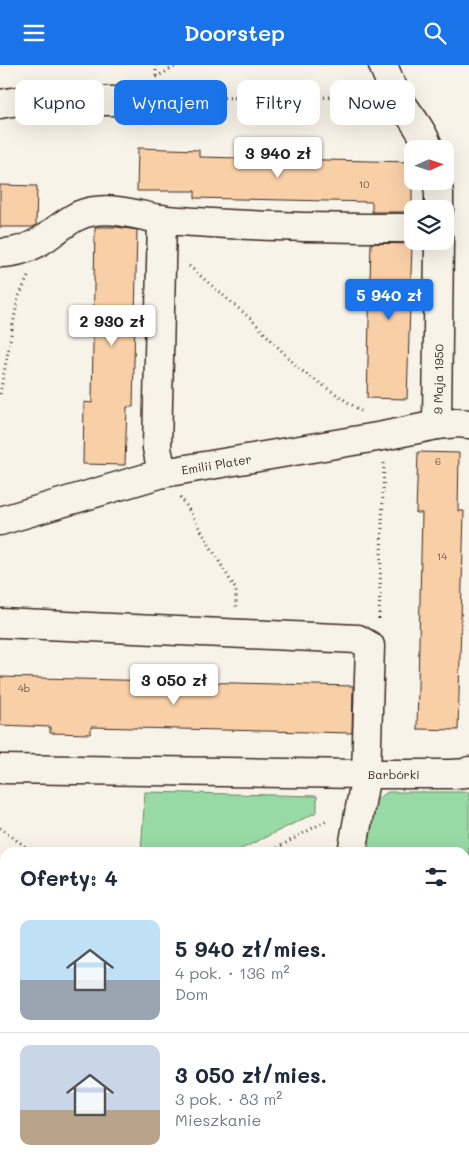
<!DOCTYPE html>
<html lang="pl">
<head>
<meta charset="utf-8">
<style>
	:root { --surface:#fff; --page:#f6f6f7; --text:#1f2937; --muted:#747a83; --line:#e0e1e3; --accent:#1a73e8 }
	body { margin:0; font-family:Mali,sans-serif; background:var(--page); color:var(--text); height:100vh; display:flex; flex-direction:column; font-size:19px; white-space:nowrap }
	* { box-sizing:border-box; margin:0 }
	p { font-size:16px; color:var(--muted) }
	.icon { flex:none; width:28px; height:28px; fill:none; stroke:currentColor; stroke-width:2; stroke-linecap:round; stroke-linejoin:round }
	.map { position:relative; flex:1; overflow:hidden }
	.panel { position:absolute; left:0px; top:782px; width:470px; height:321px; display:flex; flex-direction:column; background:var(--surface); border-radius:15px 15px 0 0; box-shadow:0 5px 20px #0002 }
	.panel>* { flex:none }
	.guide { position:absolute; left:15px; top:15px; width:440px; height:45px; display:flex; gap:10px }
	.needle { width:32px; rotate:87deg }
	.controls { position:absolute; left:404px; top:75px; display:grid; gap:10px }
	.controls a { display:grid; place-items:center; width:50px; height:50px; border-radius:10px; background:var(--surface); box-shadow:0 5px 20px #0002; font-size:25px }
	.price { position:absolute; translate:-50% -42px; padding:0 11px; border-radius:5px; background:#fff; color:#222; font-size:16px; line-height:32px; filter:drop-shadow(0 1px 2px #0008) }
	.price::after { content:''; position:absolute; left:50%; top:30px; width:15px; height:11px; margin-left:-8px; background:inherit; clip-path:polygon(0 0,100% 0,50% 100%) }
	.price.current { background:var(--accent); color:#fff }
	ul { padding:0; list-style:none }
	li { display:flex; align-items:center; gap:15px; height:125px; padding:0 20px }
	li+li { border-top:1px solid var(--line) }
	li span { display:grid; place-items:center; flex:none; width:140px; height:100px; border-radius:10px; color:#555 }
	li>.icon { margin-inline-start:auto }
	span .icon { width:60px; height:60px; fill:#fffc; stroke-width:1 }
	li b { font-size:21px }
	h2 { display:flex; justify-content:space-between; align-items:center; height:60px; padding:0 20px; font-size:21px }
	.pill { padding:0 18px; border-radius:10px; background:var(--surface); box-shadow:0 5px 20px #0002; font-size:18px; line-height:45px }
	.pill.current { background:var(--accent); color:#fff }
	header { display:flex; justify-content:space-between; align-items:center; height:65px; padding:0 20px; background:var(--accent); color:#fff; font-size:22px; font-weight:600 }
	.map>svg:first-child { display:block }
</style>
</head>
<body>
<header><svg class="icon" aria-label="menu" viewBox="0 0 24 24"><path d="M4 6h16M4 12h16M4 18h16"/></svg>Doorstep<svg class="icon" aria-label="search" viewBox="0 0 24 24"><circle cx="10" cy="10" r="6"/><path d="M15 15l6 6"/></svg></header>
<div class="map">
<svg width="469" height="1103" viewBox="0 0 469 1103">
	<rect width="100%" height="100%" fill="#f7f3e8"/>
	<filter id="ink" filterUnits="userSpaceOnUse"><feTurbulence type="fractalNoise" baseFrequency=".02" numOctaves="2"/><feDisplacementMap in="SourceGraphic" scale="10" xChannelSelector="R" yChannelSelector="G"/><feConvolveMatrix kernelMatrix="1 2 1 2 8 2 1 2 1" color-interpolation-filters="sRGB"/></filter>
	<g filter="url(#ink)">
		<!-- green -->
		<path fill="#98daa5" stroke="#6a8262" d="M145,727L317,731V747L235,787H141Z
			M388,727H469V956H465V788H364L375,735Z"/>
		<!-- building -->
		<path fill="#f8cfa7" stroke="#3b2a1e" d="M138,83L199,85V92L412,97V147H372V137L195,133V126H137Z
			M0,120L37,121L36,160L33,162H0Z
			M95,162H116L137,165L133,342H127L125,400L83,399L84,337L92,338Z
			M371,178L412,179L407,334L367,333Z
			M418,387L459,388L458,446H464L458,665L417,664L422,448H416Z
			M0,612L353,621L352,668L91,662V669L50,668V662L0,660Z"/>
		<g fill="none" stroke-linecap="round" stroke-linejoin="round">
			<defs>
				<g id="minor">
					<path d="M383,0C387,11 392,22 398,33C409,50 423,65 429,84"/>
					<path d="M0,39L18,36H142"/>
					<path d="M437,116L439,128V144"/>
					<path d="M162,154L157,383L159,393L163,408"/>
					<path d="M439,176L437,360L457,358L469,359"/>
					<path d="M0,188C19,188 37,180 52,168C66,158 77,148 95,146C116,143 138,150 159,154C171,156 184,156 196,157C268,162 341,163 412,163"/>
					<path id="s1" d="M0,456L163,408L383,371L437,360"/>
					<path d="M0,558L358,574L370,581L366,709L0,704"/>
					<path id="s2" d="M352,788L366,709H452L466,708L469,706"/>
					<path d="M319,1103V1099"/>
				</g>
			</defs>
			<!-- minor casing -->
			<use href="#minor" stroke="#3b2a1e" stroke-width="31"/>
			<!-- path -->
			<path stroke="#3b2a1e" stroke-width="3" stroke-dasharray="1 4" stroke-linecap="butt" d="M156,0V12
				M156,12L178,0
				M169,33L368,32
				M189,201L252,255L299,304L361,346
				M0,329L18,233L29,210
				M180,432L186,440L236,525V542
				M379,554L384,398
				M0,763L34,788
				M268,788L329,754
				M465,788L469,783
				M0,929L5,927
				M465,1045H469
				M0,1057H5
				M286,1103V1099
				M358,1103V1099"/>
			<!-- minor -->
			<use href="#minor" stroke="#f7f3e8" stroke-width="28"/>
		</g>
	</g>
	<g text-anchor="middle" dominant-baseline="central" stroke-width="4" stroke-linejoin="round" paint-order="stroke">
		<!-- number labels -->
		<g font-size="10" fill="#6a5340">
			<text x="364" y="119">10</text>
			<text x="438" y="396">6</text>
			<text x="442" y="491">14</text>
			<text x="24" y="623">4b</text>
		</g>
		<!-- street labels -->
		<g font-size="12" fill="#3b2a1e" stroke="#f7f3e8">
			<text transform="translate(438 314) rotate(-89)">9 Maja 1950</text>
			<text stroke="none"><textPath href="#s1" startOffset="224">Emilii Plater</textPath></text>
			<text stroke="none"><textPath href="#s2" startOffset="108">Barbórki</textPath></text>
		</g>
	</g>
</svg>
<div class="controls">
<a><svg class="needle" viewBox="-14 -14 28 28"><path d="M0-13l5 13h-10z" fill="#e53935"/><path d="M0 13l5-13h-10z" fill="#747a83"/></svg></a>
<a><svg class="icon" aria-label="layers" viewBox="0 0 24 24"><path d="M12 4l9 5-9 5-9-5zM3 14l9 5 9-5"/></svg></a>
</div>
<b class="price" style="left:278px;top:114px">3 940 zł</b>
<b class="price current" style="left:389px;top:256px">5 940 zł</b>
<b class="price" style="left:112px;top:282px">2 930 zł</b>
<b class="price" style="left:174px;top:641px">3 050 zł</b>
<div class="guide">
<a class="pill">Kupno</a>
<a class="pill current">Wynajem</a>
<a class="pill">Filtry</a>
<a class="pill">Nowe</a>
</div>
<section class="panel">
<h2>Oferty: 4<svg class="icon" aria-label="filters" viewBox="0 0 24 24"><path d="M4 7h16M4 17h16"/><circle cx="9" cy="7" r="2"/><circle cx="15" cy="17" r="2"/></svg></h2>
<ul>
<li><span style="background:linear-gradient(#bfe0f5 60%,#9aa5b1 0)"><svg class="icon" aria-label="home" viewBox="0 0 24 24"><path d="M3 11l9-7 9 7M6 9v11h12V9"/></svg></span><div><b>5 940 zł/mies.</b><p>4 pok. · 136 m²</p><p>Dom</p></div></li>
<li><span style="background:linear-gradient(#c9d6e8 65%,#b9a48a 0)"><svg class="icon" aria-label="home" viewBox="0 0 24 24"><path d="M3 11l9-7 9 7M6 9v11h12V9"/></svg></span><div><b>3 050 zł/mies.</b><p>3 pok. · 83 m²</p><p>Mieszkanie</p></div></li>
</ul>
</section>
</div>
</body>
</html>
